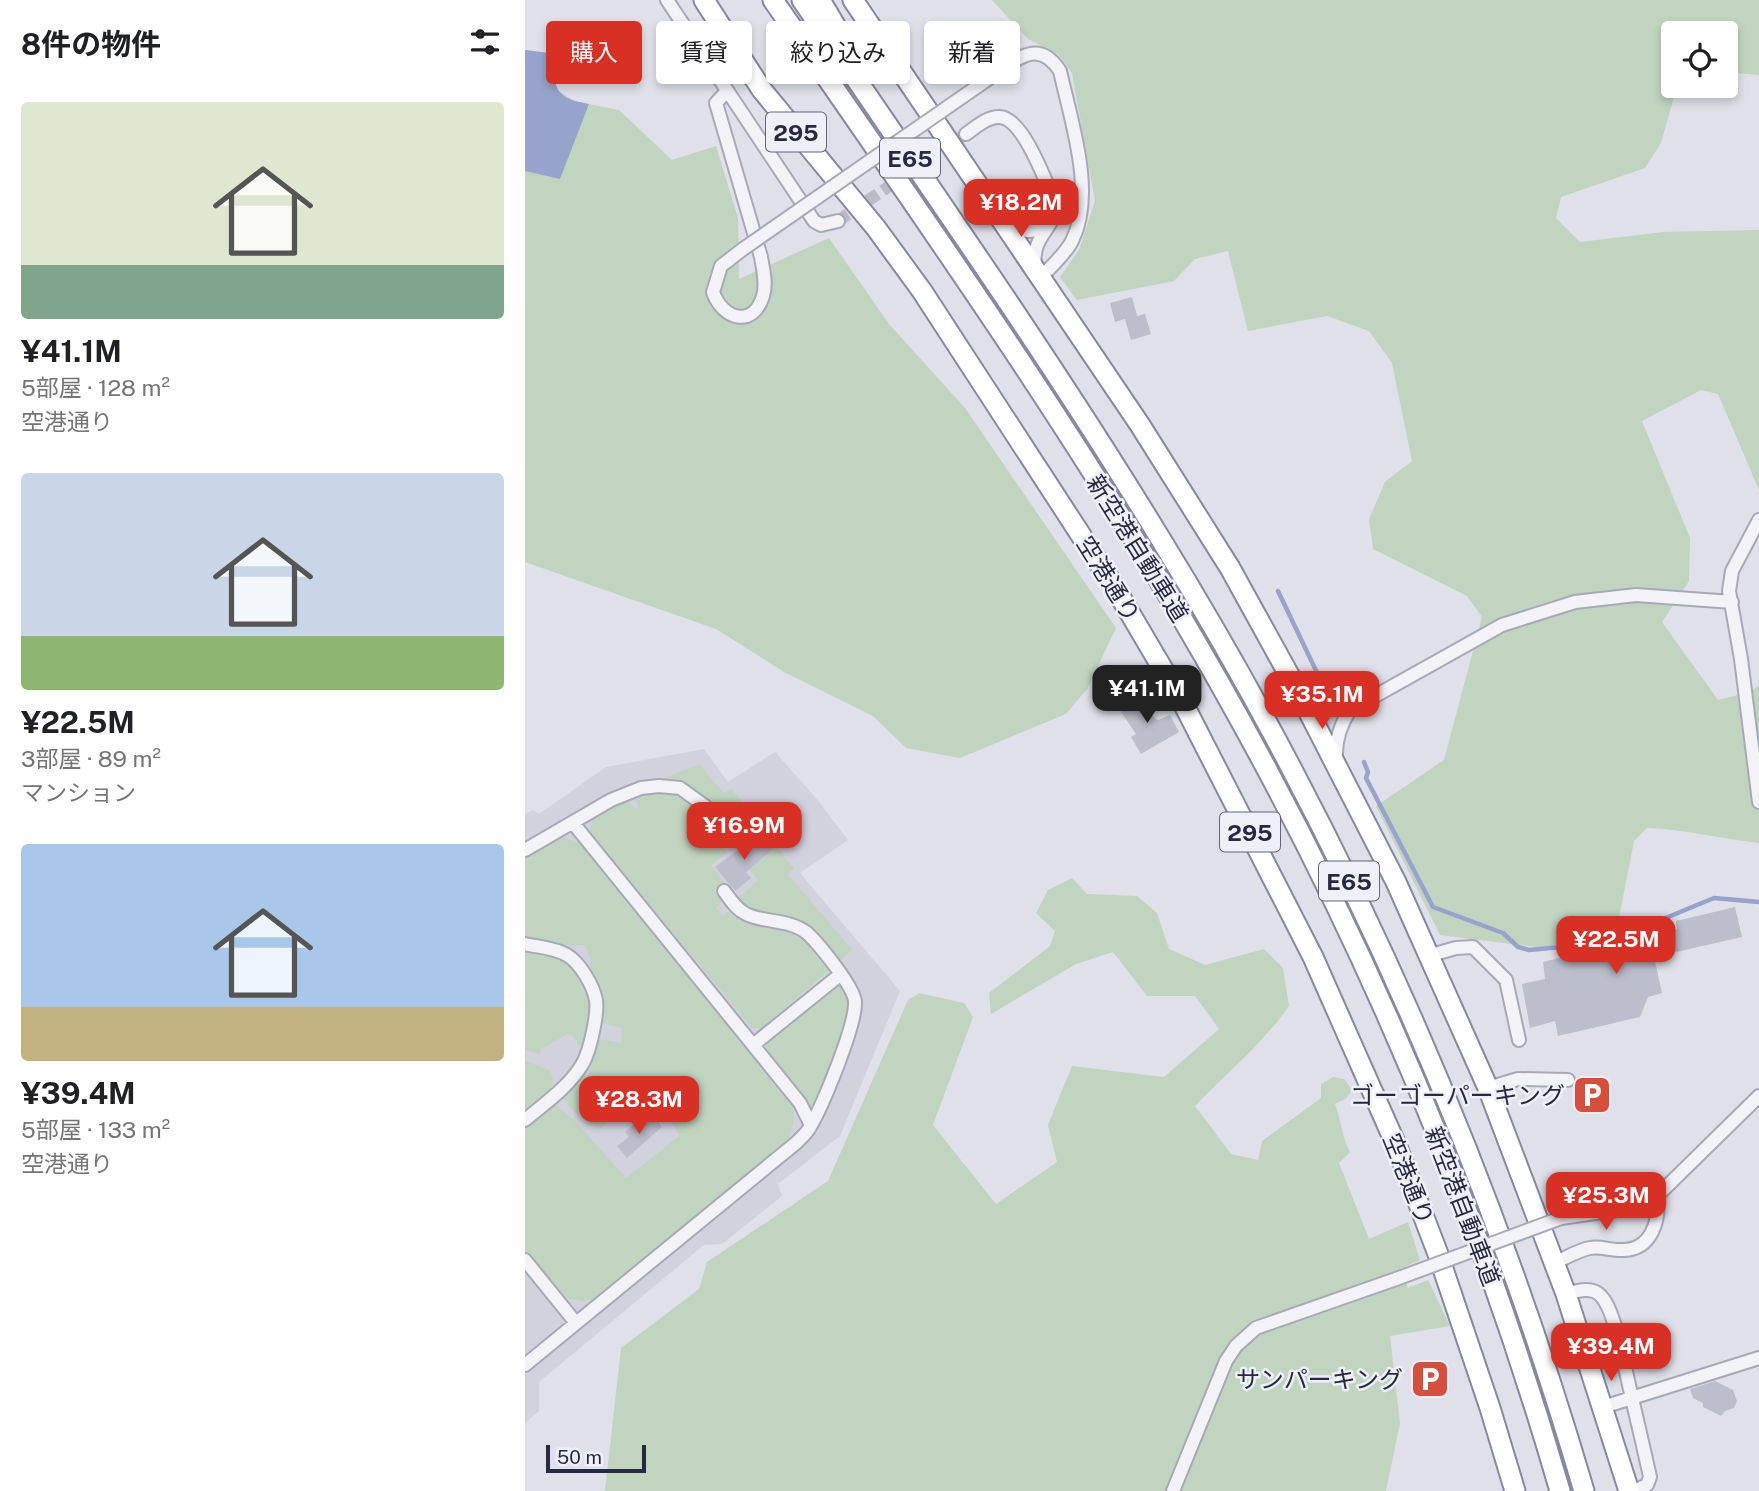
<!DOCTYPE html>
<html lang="ja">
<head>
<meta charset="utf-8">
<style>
	:root { --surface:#fff; --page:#f2f2f2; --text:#202124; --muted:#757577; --accent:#d93025 }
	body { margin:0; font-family:"Public Sans","Noto Sans JP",sans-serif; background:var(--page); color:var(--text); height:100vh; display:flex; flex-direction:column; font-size:26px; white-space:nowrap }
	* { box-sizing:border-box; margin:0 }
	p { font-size:23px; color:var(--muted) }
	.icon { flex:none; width:38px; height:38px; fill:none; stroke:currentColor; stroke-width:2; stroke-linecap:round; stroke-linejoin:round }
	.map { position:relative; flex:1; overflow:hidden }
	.drawer { display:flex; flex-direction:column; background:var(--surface); width:525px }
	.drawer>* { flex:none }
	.guide { position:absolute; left:21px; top:21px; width:665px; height:63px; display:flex; gap:14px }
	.tools { position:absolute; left:1136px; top:21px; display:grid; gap:14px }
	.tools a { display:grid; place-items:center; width:77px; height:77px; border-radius:7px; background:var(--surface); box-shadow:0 4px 10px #0003; font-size:35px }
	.scale { position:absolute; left:21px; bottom:18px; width:100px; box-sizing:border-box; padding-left:7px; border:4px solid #272941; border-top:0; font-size:19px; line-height:24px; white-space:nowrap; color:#272941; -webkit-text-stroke:5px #eff0f7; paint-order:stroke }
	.price { position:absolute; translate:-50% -60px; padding:0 16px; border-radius:14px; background:var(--accent); color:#fff; font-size:23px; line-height:46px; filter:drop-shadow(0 2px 4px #0008) }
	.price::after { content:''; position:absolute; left:50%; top:42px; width:21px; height:16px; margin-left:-10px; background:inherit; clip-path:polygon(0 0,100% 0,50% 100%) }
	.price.selected { background:#222; color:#fff }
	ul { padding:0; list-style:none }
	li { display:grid; align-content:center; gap:14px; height:371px; padding:0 21px }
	li span { display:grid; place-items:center; height:217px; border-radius:7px; color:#555 }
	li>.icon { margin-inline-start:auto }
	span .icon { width:126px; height:126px; fill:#fffc; stroke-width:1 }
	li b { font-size:30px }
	h2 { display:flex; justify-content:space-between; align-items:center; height:84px; padding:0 21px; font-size:30px }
	.tag { padding:0 24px; border-radius:7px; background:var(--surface); box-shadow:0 4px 10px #0003; font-size:24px; line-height:63px }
	.tag.selected { background:var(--accent); color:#fff }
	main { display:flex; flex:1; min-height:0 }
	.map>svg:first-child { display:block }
</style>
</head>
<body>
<main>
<section class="drawer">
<h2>8件の物件<svg class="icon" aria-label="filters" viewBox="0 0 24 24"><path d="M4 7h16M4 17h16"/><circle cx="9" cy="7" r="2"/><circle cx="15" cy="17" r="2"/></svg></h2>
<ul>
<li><span style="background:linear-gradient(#dfe7d0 75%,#7fa58c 0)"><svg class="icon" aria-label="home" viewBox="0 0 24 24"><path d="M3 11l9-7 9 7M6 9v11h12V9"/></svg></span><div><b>¥41.1M</b><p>5部屋 · 128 m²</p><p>空港通り</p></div></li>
<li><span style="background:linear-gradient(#c9d6e8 75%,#8fb573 0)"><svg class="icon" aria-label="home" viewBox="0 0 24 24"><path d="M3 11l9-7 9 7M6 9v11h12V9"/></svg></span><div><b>¥22.5M</b><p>3部屋 · 89 m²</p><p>マンション</p></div></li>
<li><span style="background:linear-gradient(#a9c7e8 75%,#c2b280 0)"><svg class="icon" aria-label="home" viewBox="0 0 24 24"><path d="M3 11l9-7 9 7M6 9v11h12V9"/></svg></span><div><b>¥39.4M</b><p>5部屋 · 133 m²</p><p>空港通り</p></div></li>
</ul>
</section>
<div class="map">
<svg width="1234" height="1491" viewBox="0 0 1234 1491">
	<rect width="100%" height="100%" fill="#dfe0e9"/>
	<!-- built -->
	<path fill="#d1d2de" d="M179,749L203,782L250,752L291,798L323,840L275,873L375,991L315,1136L253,1184L257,1196L197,1244L179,1245L14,1382V1411L0,1423V814L8,810L14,814L81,767Z"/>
	<!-- green -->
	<path fill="#c0d4c0" d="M467,0H1234V75L1201,72L1200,33H1148V86H1152L1136,143L1120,168L1036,197L1031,218L1055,242L1138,232L1234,230V490L1193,394L1176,390L1117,421L1165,538L1164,581L1137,622L1193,700L1217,694L1234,686V843C1196,839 1160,829 1122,828L1109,841L1092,928L1018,948L915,935L851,806L919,760L957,617L942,596L848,549L844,519L860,482L887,461L867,363L844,331L802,316L723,331L703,251L670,259L649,281L552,300L535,277L554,250L570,201L547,73L533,54L503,39Z
		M0,50L32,54L28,78L31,89L49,101L94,110L147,160L191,146L213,218L214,279L304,238L364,324L440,408L591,628L562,689L541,714L435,758L381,748L348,716L259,672L191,629L0,562Z
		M174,764L199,793L206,788L269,869L263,874L327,950L312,963L281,925L219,908L214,897L233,880L224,869L248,849L227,819L194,842L202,853L186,865L199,882L189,890L197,901L191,907L197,916L205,911L215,920L269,934L276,938L304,970L237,1028H227L65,833L68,819L101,797L110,809L114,807L110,798L113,794L147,793L178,813L186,805C170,786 162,783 137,779Z
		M40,838L53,842L64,851L265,1099C271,1116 269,1127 261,1143L72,1299L59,1301L45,1299L34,1292L0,1251V1127L24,1107L31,1105L51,1122L101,1178L154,1136L127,1087L76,1128C63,1127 42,1107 37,1094L40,1091L65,1072L69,1038L96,1043L97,1028L77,1023L74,1019L78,998L63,968L66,961L60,945H18L0,941V856L28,839Z
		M547,878L562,894L612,896L632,913L644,949L680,965L739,949L758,968L764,1006C738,1043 702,1073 670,1106L706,1154L733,1160L737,1141L796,1098V1084L808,1077L819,1079L826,1088C825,1099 819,1099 810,1104C816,1120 817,1137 825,1152L814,1163L844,1239L883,1222L895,1260L875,1269L883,1288L903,1280L925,1326L865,1336L875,1423L861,1491H80L96,1348L174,1289L182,1262L303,1181L383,1000L394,993L439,1003L448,1017L408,1125L471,1204L532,1162L523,1125L547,1066L639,1077L694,1029L670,996H622L588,952L551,964L466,1014L464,993L525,946L530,931L511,913L523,890Z
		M0,951C14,954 31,954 43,962C65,975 76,1029 54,1046L48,1036L43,1034L16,1049L15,1054L0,1050Z
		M310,982L317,984C320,991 323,997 323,1005C322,1032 300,1078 289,1104L285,1107L239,1048L242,1039Z
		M0,1061L24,1070C37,1089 13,1100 0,1111Z"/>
	<!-- water -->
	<path fill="#98a3cc" d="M0,50L32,54C27,86 28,98 64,104L35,179L0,171Z"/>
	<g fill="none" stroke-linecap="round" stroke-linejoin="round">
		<!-- stream -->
		<path stroke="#98a3cc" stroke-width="4.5" d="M753,591L796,681
			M839,762L843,772L841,778L908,907L978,933L993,947L1004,950L1046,946L1063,938L1109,931L1189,898L1234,902"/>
	</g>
	<!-- building -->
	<path fill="#bcbecc" d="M607,297L612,316L620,314L626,334L606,340L600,319L590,322L585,303Z
		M613,694L617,701V707L633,720L645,715L654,732L616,754L606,737L611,734L592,706Z
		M236,833L248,849L221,872L226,878L210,891L190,867Z
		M1210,907L1217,937L1129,957L1137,993L1123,997L1115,1017L1033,1036L1030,1021L1005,1028L997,984L1020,979L1018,962L1152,929L1151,921Z
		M129,1117L137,1127L102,1158L92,1146L104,1137L100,1132L115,1119L120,1125Z
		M1190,1381L1208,1390L1212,1401L1209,1408L1200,1411L1196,1416L1178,1407V1403L1168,1398L1165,1389Z"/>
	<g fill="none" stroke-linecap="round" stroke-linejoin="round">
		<!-- minor-tunnel -->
		<path stroke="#babbc7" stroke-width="12" stroke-dasharray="12 6" stroke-linecap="butt" d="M313,221L441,134"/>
		<defs>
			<path id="minor" d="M142,0L289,221L296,225L313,221
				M176,50L197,30
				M466,77C491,60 513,37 535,71C546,121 571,193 547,241C542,251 531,262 523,270
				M202,91L191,103L236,257C238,269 242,284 238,296C228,329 197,319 188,292L196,266L218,249
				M441,134C451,127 463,116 475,117C499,119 521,183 530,203C532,229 506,234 510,266
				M481,223C495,232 506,234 522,226
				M1234,520L1207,571L1204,591L1216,659L1234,802
				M777,694L796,706L825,710
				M811,760C810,741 815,725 825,710L977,625L1050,602L1111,595L1207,602
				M48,823L275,1103L286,1125
				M0,850L86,800L116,788L134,786L155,788L180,806
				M0,944C13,947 30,948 42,955C55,963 68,985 71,1000C73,1015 65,1050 58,1063C45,1086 19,1104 0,1120
				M906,955L931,948L948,947L981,980L994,1040
				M228,1045L316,974
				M963,1088L993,1079L1043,1080
				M1036,1218L1098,1209L1119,1205L1132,1196L1234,1096
				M0,1260L51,1323
				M1029,1263C1040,1258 1054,1250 1065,1248C1076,1246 1088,1251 1099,1250C1127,1249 1135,1220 1132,1196
				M1041,1294C1052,1291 1067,1286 1076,1296C1089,1310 1095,1348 1100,1367C1108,1404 1117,1440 1125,1477L1122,1485L1109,1491
				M0,1365L271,1143C276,1138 282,1133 285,1127C298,1105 331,1025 330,1002C330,988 293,943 282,933C265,919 239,923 221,914C211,909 205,899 199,891
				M1078,1407L1234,1358
				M648,1491L701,1361L711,1346L731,1328L871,1279"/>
			<path id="highway" d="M179,0L237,90L351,228L397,291L589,586L659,705L788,957L872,1147L913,1254L965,1408L990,1491
				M248,0C403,224 561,447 695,684C839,938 954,1211 1035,1491
				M277,0C398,178 523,354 635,538C818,835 961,1156 1059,1491
				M295,0L323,47
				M328,0L615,425L705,568L774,693L871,882L963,1088L1041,1294L1104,1491"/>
		</defs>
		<!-- minor casing -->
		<use href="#minor" stroke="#a8a9b7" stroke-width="16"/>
		<!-- highway casing -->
		<use href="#highway" stroke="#8589a1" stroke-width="23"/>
		<!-- minor -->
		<use href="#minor" stroke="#f2f2f7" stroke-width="12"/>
		<!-- highway -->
		<use href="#highway" stroke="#fff" stroke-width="19"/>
		<defs>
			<path id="minor-bridge" d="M218,249L466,77
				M871,1279L1036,1218"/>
		</defs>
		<!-- minor-bridge casing -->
		<use href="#minor-bridge" stroke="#a8a9b7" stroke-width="16" stroke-linecap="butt"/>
		<!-- minor-bridge -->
		<use href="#minor-bridge" stroke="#f2f2f7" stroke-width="12"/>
	</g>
	<!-- icons -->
	<defs>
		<symbol id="parking-square" viewBox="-11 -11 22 22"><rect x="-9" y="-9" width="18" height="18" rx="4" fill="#d64e3c" stroke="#eff0f7"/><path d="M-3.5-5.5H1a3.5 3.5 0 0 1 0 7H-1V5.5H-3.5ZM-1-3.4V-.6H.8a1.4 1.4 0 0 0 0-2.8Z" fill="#fff"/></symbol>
	</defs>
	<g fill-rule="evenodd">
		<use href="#parking-square" x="1045" y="1073" width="44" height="44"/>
		<use href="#parking-square" x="883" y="1357" width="44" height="44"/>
	</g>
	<g text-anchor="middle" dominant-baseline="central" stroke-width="5" stroke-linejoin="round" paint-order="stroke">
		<!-- shield labels -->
		<g fill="#eff0f7" stroke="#636578" stroke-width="2">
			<rect x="241" y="112.5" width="60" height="39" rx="5"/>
			<rect x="355" y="138.5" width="60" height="39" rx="5"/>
			<rect x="695" y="812.5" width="60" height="39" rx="5"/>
			<rect x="794" y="861.5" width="60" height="39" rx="5"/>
		</g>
		<g font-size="23" font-weight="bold" fill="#272941">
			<text x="271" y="132">295</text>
			<text x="385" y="158">E65</text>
			<text x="725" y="832">295</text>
			<text x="824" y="881">E65</text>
		</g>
		<!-- street labels -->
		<g font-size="24" fill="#272941" stroke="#eff0f7">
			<text transform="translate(613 548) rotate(58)">新空港自動車道</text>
			<text transform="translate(584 579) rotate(58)">空港通り</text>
			<text transform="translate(884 1179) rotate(68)">空港通り</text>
			<text transform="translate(938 1206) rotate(69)">新空港自動車道</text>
		</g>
		<!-- poi labels -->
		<g font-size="24" fill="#272941" stroke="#eff0f7" text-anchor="end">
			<text x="1040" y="1095">ゴーゴーパーキング</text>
			<text x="878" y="1379">サンパーキング</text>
		</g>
	</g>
</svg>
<div class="tools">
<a><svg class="icon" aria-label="locate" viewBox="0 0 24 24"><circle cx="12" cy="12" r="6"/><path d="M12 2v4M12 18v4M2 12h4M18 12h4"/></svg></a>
</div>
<div class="scale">50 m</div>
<b class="price" style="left:496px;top:239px">¥18.2M</b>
<b class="price selected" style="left:622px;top:725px">¥41.1M</b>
<b class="price" style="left:797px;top:731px">¥35.1M</b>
<b class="price" style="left:219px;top:862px">¥16.9M</b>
<b class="price" style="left:1091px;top:976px">¥22.5M</b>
<b class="price" style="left:114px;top:1136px">¥28.3M</b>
<b class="price" style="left:1081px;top:1232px">¥25.3M</b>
<b class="price" style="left:1086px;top:1383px">¥39.4M</b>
<div class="guide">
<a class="tag selected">購入</a>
<a class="tag">賃貸</a>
<a class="tag">絞り込み</a>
<a class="tag">新着</a>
</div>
</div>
</main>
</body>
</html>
